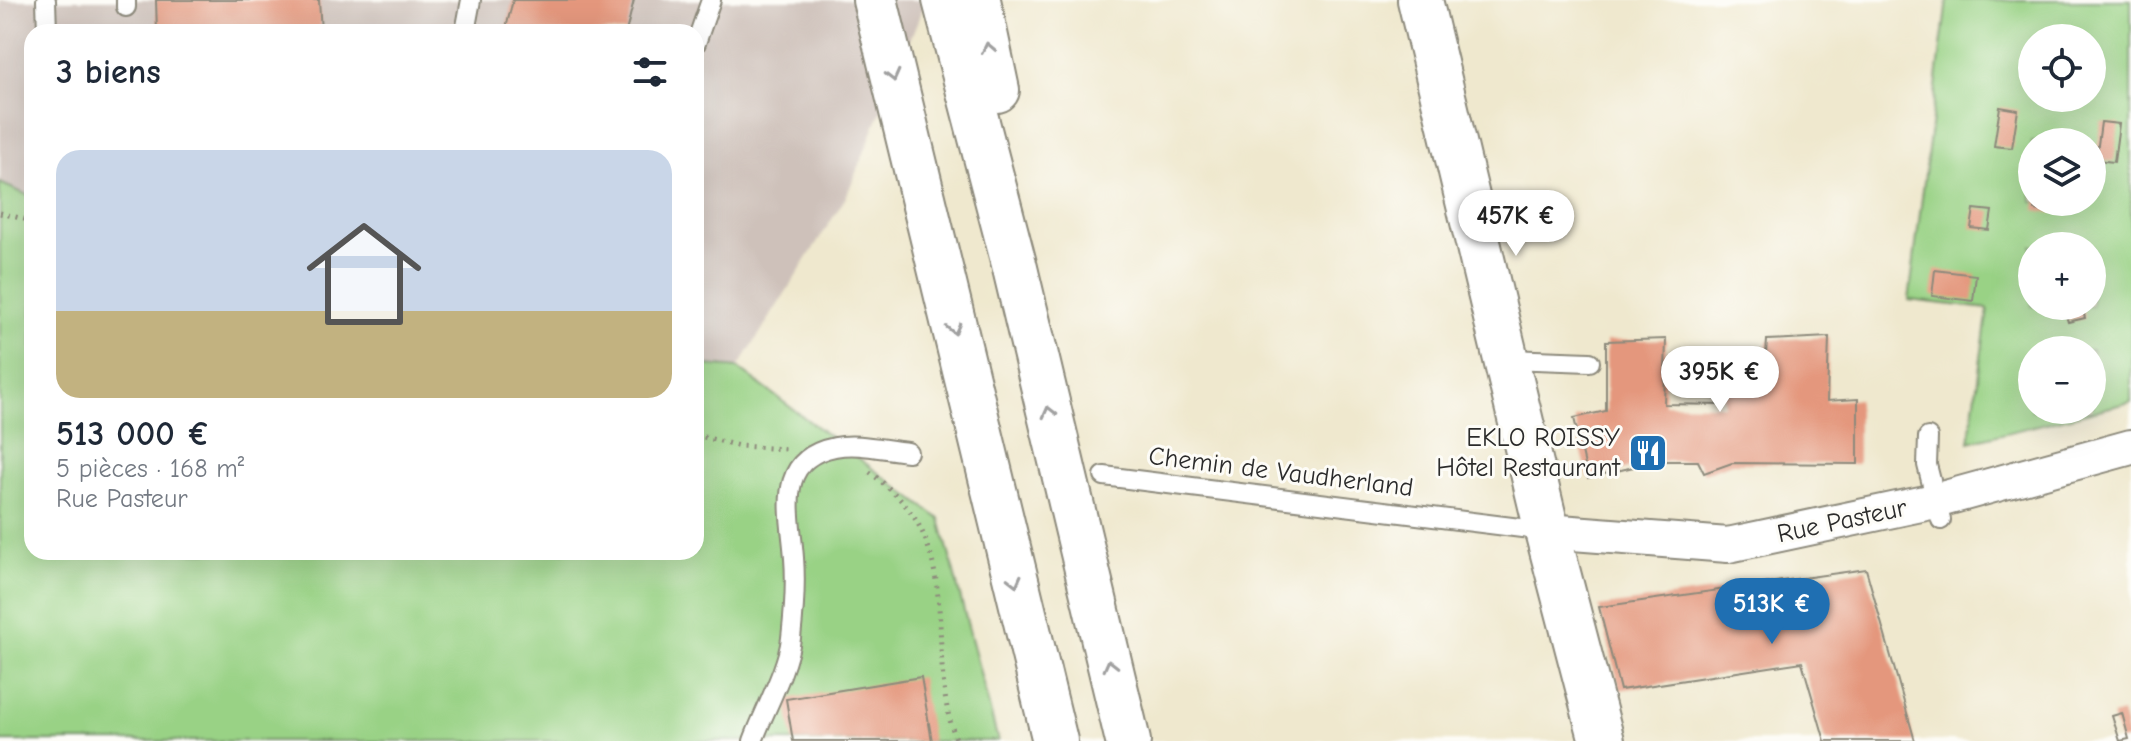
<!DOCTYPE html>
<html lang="fr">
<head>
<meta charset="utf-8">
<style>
	:root { --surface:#fff; --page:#f6f6f7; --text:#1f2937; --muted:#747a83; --accent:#1f6fb2 }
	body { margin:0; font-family:"Comic Neue",sans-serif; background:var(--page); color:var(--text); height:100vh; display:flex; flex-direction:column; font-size:30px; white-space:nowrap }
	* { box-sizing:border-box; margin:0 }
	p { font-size:26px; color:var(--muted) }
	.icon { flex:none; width:44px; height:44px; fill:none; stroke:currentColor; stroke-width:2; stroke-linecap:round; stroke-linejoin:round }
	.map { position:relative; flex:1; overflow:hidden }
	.side { position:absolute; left:24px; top:24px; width:680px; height:536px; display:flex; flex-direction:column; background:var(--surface); border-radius:24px; box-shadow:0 8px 32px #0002 }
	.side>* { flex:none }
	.fabs { position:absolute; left:2018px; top:24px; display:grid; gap:16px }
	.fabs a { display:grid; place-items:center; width:88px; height:88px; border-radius:50%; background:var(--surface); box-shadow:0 8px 32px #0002; font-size:40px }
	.price { position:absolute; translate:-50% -68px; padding:0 18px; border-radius:28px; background:#fff; color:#222; font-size:26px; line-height:52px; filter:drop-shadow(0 2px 4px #0008) }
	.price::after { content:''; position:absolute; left:50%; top:48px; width:24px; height:18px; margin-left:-12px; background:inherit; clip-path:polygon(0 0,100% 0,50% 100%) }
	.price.active { background:var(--accent); color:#fff }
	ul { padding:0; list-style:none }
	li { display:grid; align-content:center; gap:16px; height:424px; padding:0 32px }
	li span { display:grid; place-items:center; height:248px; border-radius:24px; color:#555 }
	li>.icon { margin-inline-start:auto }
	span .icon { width:144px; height:144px; fill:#fffc; stroke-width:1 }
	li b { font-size:34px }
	h2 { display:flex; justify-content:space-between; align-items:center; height:96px; padding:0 32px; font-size:34px }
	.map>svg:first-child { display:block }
</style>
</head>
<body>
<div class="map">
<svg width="2131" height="741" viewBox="0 0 2131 741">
	<rect width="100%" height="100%" fill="#fdfcf7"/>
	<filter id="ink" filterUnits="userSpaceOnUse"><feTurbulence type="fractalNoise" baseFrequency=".0125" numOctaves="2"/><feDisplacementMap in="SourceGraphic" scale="16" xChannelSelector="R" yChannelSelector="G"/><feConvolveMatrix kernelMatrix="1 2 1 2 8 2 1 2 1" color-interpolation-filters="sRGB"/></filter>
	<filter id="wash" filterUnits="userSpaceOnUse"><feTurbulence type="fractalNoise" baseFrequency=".006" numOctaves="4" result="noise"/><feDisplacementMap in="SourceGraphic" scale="32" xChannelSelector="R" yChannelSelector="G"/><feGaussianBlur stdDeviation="1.8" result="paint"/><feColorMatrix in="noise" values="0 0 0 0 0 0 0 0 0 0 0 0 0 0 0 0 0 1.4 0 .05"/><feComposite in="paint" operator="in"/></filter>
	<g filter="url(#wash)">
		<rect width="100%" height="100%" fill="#efe8ce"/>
		<!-- industrial -->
		<path fill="#cec1ba" d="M0,0H926L846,197L738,368L696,364V32H32V198L0,185Z"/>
		<!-- green -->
		<path fill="#99d285" stroke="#627e58" stroke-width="2" fill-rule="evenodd" d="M1947,0H2131V402L1969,442L1988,309L1909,300ZM2032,38H2092V98H2032ZM2032,142H2092V202H2032ZM2032,246H2092V306H2032ZM2032,350H2092V410H2032Z
			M0,183L32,197V552H696V364L738,368L940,519L998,741H0Z"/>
		<g id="blocks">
			<!-- building -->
			<path fill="#e4977d" d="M156,0H319L321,32H157Z
				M513,0H634L626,32H505Z
				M2000,107L2018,110L2012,148L1994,146Z
				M2101,122L2119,124L2114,162L2096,160Z
				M2036,202H2054L2053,213L2035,210Z
				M1974,209L1992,211L1989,230L1971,228Z
				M1935,270L1976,275L1973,301L1932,296Z
				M2063,306H2082L2085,318L2068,322Z
				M1829,337L1827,401L1858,399V464L1732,463L1704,473L1698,461H1658L1588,478L1574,418L1606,411V341L1666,339L1664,404L1724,405V383H1764L1767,340Z
				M1866,569L1915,741H1825L1802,662L1620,690L1599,607Z
				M921,677L932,741H793L786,699Z
				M2122,713L2129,739L2120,741L2112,716Z"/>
		</g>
	</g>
	<g filter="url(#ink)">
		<use href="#blocks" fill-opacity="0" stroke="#8d8a7c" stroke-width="2"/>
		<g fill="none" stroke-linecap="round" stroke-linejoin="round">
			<defs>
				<path id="lane" d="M46,0L47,32
					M126,0V7
					M465,32L471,0
					M696,43L711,0
					M1506,359L1590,362
					M1928,437L1927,465L1941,520
					M1104,476L1545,531
					M753,741C764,711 788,668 791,638C794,612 796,583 794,558C791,514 774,459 835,447C858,442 884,450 908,452"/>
				<path id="street" d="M1547,531L1728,545L1935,501L2131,447"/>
				<path id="secondary" d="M1420,0L1547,531L1602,741"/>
				<path id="primary" d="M875,0L1055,741
					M945,0L1014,264L1128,741
					M978,0L997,90"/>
			</defs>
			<!-- lane casing -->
			<use href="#lane" stroke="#8d8a7c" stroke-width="22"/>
			<!-- street casing -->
			<use href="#street" stroke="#8d8a7c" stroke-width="38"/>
			<!-- secondary casing -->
			<use href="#secondary" stroke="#8d8a7c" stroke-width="48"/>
			<!-- primary casing -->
			<use href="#primary" stroke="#8d8a7c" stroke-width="48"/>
			<!-- path -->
			<path stroke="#8d8a7c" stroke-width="5" stroke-dasharray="2 6" stroke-linecap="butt" d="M0,213L32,221
				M696,435L739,446L786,449
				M870,472C882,482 896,494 906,506C959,571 926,668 957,741"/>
			<!-- lane -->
			<use href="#lane" stroke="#fff" stroke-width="18"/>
			<!-- street -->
			<use href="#street" stroke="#fff" stroke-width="34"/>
			<!-- secondary -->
			<use href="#secondary" stroke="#fff" stroke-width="44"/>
			<!-- primary -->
			<use href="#primary" stroke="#fff" stroke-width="44"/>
		</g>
		<!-- one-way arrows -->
		<defs><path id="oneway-chevron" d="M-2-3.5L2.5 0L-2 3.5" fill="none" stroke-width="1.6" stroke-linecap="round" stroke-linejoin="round" transform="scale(2)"/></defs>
		<g stroke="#a0a0a0">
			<use href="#oneway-chevron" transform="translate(988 48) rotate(-102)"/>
			<use href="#oneway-chevron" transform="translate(893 76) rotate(76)"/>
			<use href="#oneway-chevron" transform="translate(954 329) rotate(76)"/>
			<use href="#oneway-chevron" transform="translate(1049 412) rotate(-104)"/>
			<use href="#oneway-chevron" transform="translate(1015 581) rotate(76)"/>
			<use href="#oneway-chevron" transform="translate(1110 665) rotate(-104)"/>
		</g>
	</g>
	<!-- icons -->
	<defs>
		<symbol id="restaurant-square" viewBox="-11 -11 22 22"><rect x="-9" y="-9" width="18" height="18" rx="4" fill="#1f6fb2" stroke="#fdfcf7"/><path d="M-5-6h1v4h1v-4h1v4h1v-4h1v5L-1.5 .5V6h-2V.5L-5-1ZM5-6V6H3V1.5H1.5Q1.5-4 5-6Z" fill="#fff"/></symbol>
	</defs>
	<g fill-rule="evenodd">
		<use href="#restaurant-square" x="1626" y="431" width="44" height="44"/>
	</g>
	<g text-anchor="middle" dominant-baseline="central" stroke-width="6" stroke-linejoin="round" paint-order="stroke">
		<!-- poi labels -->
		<g font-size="26" fill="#2b2b2b" stroke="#fdfcf7" text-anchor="end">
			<text x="1620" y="438">EKLO ROISSY<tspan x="1620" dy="30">Hôtel Restaurant</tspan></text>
		</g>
		<!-- street labels -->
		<g font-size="26" fill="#2b2b2b" stroke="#fdfcf7">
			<text transform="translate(1281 472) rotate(7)">Chemin de Vaudherland</text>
			<text transform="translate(1842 521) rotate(-12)">Rue Pasteur</text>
		</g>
	</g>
</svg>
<div class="fabs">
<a><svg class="icon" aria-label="locate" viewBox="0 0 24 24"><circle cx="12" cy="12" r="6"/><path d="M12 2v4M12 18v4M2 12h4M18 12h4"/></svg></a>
<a><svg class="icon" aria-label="layers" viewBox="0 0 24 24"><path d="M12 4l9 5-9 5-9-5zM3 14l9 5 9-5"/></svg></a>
<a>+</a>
<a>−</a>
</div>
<b class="price" style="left:1516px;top:258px">457K €</b>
<b class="price" style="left:1720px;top:414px">395K €</b>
<b class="price active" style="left:1772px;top:646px">513K €</b>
<section class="side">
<h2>3 biens<svg class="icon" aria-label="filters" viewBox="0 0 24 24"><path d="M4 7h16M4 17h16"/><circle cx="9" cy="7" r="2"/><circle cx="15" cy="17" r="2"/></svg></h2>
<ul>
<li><span style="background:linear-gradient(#c9d6e8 65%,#c2b280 0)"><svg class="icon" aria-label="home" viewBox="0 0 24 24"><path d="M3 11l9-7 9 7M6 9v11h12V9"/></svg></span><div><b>513 000 €</b><p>5 pièces · 168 m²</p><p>Rue Pasteur</p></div></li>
</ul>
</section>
</div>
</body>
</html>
